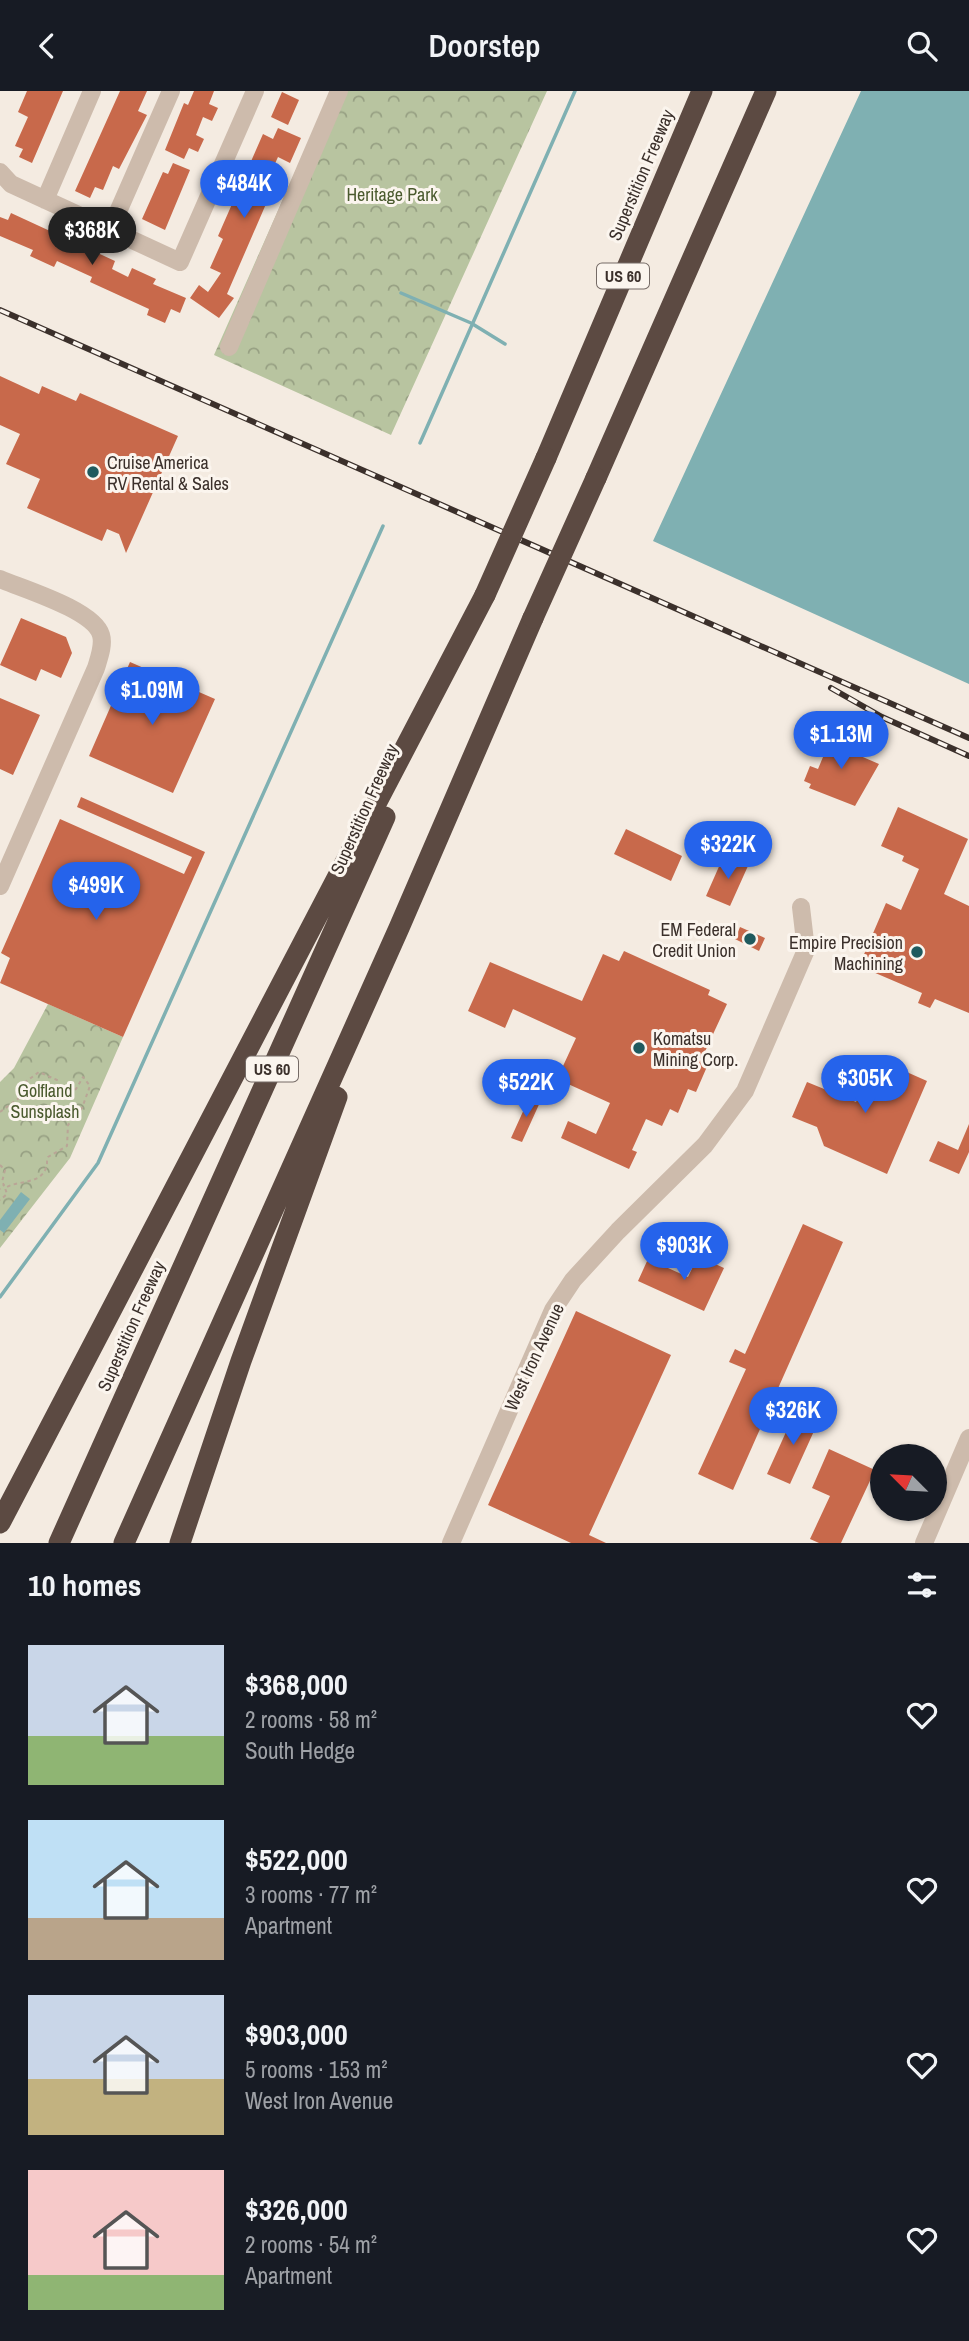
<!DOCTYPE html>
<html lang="en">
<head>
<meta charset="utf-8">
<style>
	:root { --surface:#171b24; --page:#20242c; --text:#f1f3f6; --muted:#9ea1a6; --accent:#2563eb }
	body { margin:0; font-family:"Archivo Narrow",sans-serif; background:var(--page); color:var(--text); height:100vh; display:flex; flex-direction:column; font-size:26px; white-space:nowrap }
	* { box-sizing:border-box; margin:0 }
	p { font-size:23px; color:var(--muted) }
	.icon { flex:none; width:38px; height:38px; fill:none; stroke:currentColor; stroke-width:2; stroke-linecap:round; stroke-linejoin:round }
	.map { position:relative; height:1452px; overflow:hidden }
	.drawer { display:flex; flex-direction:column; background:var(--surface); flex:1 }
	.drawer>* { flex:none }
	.needle { width:46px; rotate:294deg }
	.buttons { position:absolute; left:870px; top:1353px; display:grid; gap:14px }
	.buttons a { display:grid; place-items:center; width:77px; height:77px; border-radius:50%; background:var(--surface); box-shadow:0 2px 5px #0004; font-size:35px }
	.price { position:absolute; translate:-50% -60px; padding:0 16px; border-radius:24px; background:var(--accent); color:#fff; font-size:23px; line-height:46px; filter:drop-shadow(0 2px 4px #0008) }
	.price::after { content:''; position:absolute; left:50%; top:42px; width:21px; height:16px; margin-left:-10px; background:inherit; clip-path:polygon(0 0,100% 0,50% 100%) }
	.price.current { background:#222; color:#fff }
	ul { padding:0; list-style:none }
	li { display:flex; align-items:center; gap:21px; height:175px; padding:0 28px }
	li span { display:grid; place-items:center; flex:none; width:196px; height:140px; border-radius:0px; color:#555 }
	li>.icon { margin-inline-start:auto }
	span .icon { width:84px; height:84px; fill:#fffc; stroke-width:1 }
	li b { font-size:30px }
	h2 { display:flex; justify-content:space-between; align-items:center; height:84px; padding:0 28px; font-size:30px }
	header { display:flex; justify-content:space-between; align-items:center; height:91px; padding:0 28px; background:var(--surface); font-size:32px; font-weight:600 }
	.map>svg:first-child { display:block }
</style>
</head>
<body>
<header><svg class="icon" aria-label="back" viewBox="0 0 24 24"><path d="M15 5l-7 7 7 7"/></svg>Doorstep<svg class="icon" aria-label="search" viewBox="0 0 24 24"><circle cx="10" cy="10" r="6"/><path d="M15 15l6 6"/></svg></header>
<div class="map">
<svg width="969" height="1452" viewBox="0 0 969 1452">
	<defs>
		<pattern id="forest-crowns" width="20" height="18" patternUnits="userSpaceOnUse" patternTransform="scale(1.75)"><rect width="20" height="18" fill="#b8c4a0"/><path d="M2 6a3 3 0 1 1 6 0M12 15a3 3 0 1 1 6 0" fill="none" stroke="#97a083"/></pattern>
	</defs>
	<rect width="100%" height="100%" fill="#f4ebe1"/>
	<!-- forest -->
	<path fill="url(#forest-crowns)" d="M331,0H547L391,344L214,264Z
		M48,913L123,946L70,1067L0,1157V991L14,977Z"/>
	<!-- water -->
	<path fill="#7fb0b2" d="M861,0H969V593L653,450Z
		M21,1101L30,1108L4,1142L0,1139V1129Z"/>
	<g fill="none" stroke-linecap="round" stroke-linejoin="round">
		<!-- stream -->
		<path stroke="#7fb0b2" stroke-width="3.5" d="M401,202L471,232L505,253
			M420,352L575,0
			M0,1206L98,1072L383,435"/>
	</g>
	<!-- building -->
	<path fill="#c8694b" d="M27,0H63L32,72L19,66L23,58L15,55L28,26L18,21Z
		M120,0H147L138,20L147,24L119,78L113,75L103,99L95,96L90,107L75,100Z
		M194,0H214L209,13L218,17L212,30L203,26L196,44L204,48L198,61L189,57L184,68L165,59L184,12L188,14Z
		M282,1L299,9L288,34L271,26Z
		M278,37L301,47L290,72L278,66L261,103L269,106L227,203L234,207L219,227L190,207L199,194L208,201L221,182L210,177L223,148L218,145L236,104L246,109L255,88L245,84L263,43L273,48Z
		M173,72L190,79L165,139L142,128L163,81L168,83Z
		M11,122L115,170L112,178L128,186L132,177L156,188L153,193L186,207L180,222L171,218L165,232L147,224L149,218L90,191L92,186L57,170L54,176L30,165L33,159L0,145V126L8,129Z
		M0,285L39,303L42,295L76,310L80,302L178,345L126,462L119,443L107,438L102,450L27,417L40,388L6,373L20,343L0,334Z
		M21,527L66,546L72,562L61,587L41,578L36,590L0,574Z
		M130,571L215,608L173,702L89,665Z
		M0,607L40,624L13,684L0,678Z
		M836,635L849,641L842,657L879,673L855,715L809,697L811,693L804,690L810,675L818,678Z
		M81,706L205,761L123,946L0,892L10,867L1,862L60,728L184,783L192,766L77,716Z
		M898,716L968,748L944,803L969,815V922L935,908L930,917L918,912L922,902L859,875L886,812L901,819L919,778L902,770L904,765L881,755Z
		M626,738L682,765L671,790L614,763Z
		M743,762L752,766L730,815L706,805L721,771L736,777Z
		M740,836L765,847L759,860L735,848Z
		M624,860L710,899L708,904L727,913L702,967L709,971L696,1001L688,998L678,1022L670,1018L662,1035L646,1028L632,1059L637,1061L629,1078L561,1047L568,1030L596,1043L610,1012L557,988L576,947L513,918L505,937L468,920L490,871L582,910L603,863L619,870Z
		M875,967L927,990L887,1083L824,1055L817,1036L792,1026L807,991L856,1011Z
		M530,1005L541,1009L522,1051L511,1047Z
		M969,1033V1061L959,1083L929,1070L938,1050L958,1059Z
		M803,1133L843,1151L733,1399L698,1383L746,1278L729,1271L735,1258L745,1263Z
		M698,1165L724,1177L704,1220L638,1190L648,1168L688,1186Z
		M576,1220L671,1264L589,1444L606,1452H571L488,1414Z
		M796,1319L819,1329L790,1393L767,1383Z
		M829,1358L875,1379L841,1452H819L810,1448L830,1405L812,1397Z"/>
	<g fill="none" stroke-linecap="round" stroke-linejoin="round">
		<!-- path -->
		<path stroke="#b9a596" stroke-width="2" stroke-dasharray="3.5 3.5" stroke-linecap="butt" d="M0,1021L30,999L31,996L24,992L39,981L57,989L60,1005L76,998L83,986L90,995L82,1017L68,1034L67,1055L48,1066C46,1069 48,1073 46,1077C40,1094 17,1089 5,1097L7,1103L0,1109
			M0,1074L5,1079L2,1091L4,1094L0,1098"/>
		<!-- minor -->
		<path stroke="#cdbbac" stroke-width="18" d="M0,81L11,93L180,171L255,0
			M45,109L92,0
			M110,139L171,0
			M229,256L339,0
			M0,488C23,498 94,519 101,544C104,554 99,567 96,577L0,795
			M451,1452L553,1219L573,1189L618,1140L705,1054L745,1000L806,859L801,816
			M924,1452L969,1347"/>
		<!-- highway -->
		<path stroke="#5c4a42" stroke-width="21" d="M546,367L702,0
			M596,387L766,0
			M0,1432L485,504
			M59,1452L385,726
			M124,1452L399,837L533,527
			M180,1452L241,1270L337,1006"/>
		<defs>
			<path id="rail" d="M0,219L969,647
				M831,597L882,626L969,665"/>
		</defs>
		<!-- rail casing -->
		<use href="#rail" stroke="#3b302b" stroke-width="6"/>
		<!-- rail -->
		<use href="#rail" stroke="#fbf5ee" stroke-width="3.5" stroke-dasharray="10" stroke-linecap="butt"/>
		<!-- highway-bridge -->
		<path stroke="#5c4a42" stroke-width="21" d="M485,504L546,367
			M533,527L596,387"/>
	</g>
	<!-- markers -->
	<g fill="#1f5a5e" stroke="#fbf5ee" stroke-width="2.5">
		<circle cx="93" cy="381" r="7"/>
		<circle cx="750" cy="848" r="7"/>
		<circle cx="917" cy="861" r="7"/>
		<circle cx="639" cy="957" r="7"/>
	</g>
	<g text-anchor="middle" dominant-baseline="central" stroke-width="6" stroke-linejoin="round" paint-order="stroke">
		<!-- shield labels -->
		<g fill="#fbf5ee" stroke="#756b66" stroke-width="2">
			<rect x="597" y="172.5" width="52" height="25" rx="5"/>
			<rect x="246" y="965.5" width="52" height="25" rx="5"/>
		</g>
		<g font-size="16" font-weight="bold" fill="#3b302b">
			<text x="623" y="185">US 60</text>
			<text x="272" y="978">US 60</text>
		</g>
		<!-- street labels -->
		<g font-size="18" fill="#3b302b" stroke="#fbf5ee">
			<text transform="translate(641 84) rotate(-67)">Superstition Freeway</text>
			<text transform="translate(364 718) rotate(-66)">Superstition Freeway</text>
			<text transform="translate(131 1235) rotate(-66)">Superstition Freeway</text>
			<text transform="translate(534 1266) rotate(-65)">West Iron Avenue</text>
		</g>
		<!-- park labels -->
		<g font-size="18" fill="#4a5a2e" stroke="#fbf5ee">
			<text x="392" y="103">Heritage Park</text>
			<text x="45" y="999">Golfland<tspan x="45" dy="21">Sunsplash</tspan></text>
		</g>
		<!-- poi labels -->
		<g font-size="18" fill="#3b302b" stroke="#fbf5ee" text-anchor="start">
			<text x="107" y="371">Cruise America<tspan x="107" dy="21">RV Rental &amp; Sales</tspan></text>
			<text x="736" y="838" text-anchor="end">EM Federal<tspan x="736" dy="21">Credit Union</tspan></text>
			<text x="903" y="851" text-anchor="end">Empire Precision<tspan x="903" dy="21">Machining</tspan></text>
			<text x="653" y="947">Komatsu<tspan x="653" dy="21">Mining Corp.</tspan></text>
		</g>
	</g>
</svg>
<div class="buttons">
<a><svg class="needle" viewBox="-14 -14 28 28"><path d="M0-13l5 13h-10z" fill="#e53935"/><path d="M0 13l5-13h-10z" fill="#9ea1a6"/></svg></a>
</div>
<b class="price" style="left:244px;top:129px">$484K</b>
<b class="price current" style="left:92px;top:176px">$368K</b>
<b class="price" style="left:152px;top:636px">$1.09M</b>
<b class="price" style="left:841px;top:680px">$1.13M</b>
<b class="price" style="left:728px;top:790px">$322K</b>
<b class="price" style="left:96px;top:831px">$499K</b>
<b class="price" style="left:865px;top:1024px">$305K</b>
<b class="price" style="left:526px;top:1028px">$522K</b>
<b class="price" style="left:684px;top:1191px">$903K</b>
<b class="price" style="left:793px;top:1356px">$326K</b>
</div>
<section class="drawer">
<h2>10 homes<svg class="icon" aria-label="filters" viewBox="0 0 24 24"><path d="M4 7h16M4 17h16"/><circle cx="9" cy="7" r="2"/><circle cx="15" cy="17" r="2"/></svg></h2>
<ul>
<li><span style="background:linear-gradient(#c9d6e8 65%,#8fb573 0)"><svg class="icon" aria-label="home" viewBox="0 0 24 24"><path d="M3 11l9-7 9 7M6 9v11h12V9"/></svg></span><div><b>$368,000</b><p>2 rooms · 58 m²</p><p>South Hedge</p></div><svg class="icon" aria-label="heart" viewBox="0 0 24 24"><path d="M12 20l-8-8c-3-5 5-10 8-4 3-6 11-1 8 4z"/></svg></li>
<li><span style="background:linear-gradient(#bfe0f5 70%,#b9a48a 0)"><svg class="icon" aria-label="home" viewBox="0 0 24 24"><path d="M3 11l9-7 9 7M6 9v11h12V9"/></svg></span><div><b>$522,000</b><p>3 rooms · 77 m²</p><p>Apartment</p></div><svg class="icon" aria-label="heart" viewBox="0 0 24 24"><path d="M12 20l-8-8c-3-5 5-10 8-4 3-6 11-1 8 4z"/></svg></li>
<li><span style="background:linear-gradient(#c9d6e8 60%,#c2b280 0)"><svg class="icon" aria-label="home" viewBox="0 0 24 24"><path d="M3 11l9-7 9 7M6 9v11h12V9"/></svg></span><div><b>$903,000</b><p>5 rooms · 153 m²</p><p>West Iron Avenue</p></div><svg class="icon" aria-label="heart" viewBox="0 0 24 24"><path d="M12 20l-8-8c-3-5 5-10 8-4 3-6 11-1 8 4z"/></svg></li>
<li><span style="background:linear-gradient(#f6c9c9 75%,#8fb573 0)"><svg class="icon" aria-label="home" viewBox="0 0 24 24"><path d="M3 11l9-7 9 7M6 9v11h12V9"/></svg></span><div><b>$326,000</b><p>2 rooms · 54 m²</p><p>Apartment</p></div><svg class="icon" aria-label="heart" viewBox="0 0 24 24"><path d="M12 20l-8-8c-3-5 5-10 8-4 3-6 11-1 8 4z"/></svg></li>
</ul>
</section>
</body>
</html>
